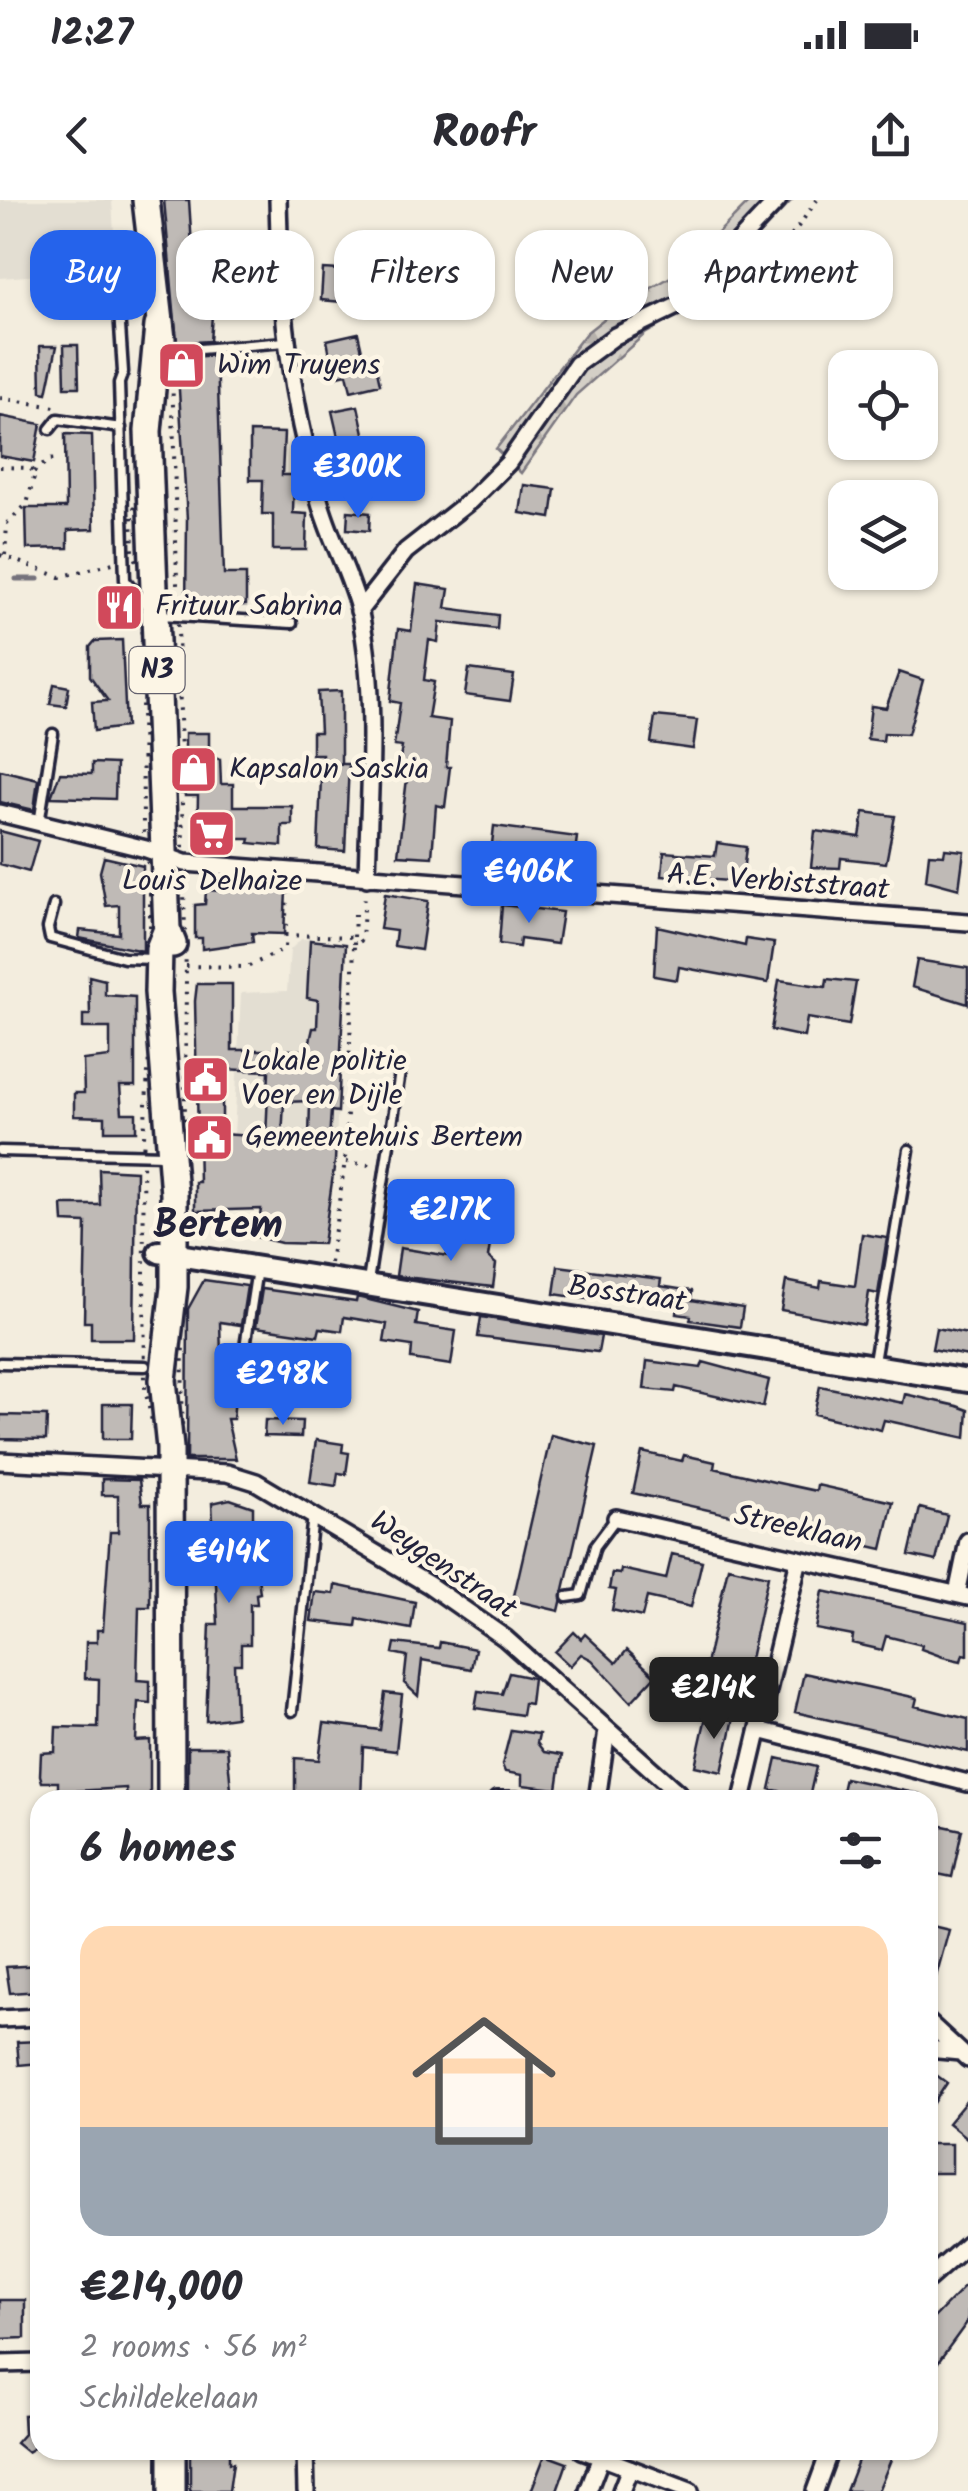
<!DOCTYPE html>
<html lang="en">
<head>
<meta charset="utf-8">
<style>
	:root { --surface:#fff; --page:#f2f2f3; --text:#2b2b33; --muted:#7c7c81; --line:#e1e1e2; --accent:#2563eb }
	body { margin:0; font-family:Kalam,sans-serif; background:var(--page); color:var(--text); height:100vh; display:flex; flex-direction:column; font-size:38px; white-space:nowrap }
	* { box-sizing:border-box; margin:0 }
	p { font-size:32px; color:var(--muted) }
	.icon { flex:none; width:55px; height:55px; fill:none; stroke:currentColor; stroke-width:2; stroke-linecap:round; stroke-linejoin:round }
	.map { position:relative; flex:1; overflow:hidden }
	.panel { position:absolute; left:30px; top:1590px; width:908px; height:670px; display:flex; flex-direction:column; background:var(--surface); border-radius:30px; box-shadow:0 2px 8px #0004 }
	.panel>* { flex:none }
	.hud { position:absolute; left:30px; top:30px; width:910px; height:90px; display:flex; gap:20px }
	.buttons { position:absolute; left:828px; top:150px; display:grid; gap:20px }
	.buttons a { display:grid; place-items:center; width:110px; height:110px; border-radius:20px; background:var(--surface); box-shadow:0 2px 8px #0004; font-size:50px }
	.price { position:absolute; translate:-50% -85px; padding:0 22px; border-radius:10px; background:var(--accent); color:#fff; font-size:32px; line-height:65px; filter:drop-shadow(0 2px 5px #0008) }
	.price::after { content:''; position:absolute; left:50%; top:60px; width:30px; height:22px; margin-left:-15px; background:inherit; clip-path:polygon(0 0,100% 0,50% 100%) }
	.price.current { background:#222; color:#fff }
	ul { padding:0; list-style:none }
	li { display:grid; align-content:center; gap:20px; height:530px; padding:0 50px }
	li+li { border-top:2px solid var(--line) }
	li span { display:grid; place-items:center; height:310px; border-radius:30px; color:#555 }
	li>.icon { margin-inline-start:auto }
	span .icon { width:180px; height:180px; fill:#fffc; stroke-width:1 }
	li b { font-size:42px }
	h2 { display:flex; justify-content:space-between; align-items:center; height:120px; padding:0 50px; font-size:42px }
	.tag { padding:0 35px; border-radius:30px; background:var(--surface); box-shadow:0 2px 8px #0004; font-size:35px; line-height:90px }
	.tag.current { background:var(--accent); color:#fff }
	.status { display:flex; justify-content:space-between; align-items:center; height:70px; padding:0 50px; background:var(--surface); direction:ltr }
	.status svg { height:28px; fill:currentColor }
	header { display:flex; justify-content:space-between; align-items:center; height:130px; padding:0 50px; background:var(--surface); font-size:45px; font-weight:700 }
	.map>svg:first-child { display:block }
</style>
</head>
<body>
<div class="status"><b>12:27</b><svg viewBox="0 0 49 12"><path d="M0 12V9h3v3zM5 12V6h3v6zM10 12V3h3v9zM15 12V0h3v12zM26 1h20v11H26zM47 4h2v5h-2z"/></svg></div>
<header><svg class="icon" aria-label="back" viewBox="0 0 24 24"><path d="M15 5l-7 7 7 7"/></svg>Roofr<svg class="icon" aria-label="share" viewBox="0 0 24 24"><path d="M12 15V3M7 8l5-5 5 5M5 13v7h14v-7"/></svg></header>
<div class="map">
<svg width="968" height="2291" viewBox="0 0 968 2291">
	<defs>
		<pattern id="forest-firs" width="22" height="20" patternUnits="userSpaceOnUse" patternTransform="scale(2.5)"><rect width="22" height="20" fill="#d4cfc6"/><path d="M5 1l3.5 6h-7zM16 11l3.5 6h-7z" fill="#b6b1ab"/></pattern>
	</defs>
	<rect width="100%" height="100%" fill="#f3edde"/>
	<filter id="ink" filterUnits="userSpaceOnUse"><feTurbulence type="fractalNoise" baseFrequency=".01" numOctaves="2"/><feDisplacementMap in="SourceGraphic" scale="20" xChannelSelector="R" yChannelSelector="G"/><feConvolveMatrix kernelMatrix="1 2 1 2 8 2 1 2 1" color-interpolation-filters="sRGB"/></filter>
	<g filter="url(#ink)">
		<!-- built -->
		<path fill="#e3ded2" d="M0,0H112L114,34L106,61L96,59V71L0,78Z
			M301,739L331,740L332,747L346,744L335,961L234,935L241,793L287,791L290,750Z"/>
		<!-- forest -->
		<path fill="url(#forest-firs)" stroke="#7b7880" stroke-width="2.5" d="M751,0H792L689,108L645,134L576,195L521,273L496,249L586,133L619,107L679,72Z"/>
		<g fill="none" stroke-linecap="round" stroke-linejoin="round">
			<!-- stream -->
			<path stroke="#75727b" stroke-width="5" d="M16,379H38"/>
		</g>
		<!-- building -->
		<path fill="#bfbab6" stroke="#22223b" stroke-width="2.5" fill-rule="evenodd" d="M164,0H189L196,108L212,115L210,141L177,143Z
			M323,69L356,71L353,103L321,100Z
			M358,133L366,169L376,166L380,184L351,191L347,174L334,177L327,140Z
			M64,145H78L79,187H65Z
			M40,146H57L47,193L41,192Z
			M217,155L224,374H246V405L186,407L187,319L177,158Z
			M358,206L368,251L388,247L395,276L376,280L373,270L347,276L332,211Z
			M0,216L41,224L34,262L0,256Z
			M250,232L284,233L282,275H294L293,313L307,314L306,350H273V314H262L263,280H250Z
			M65,234L92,235L94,329L68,330V348L27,349L26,308H66Z
			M524,285L555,289L551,318L520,313Z
			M348,311L370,313L369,331L347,329Z
			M417,384L449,389L446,408L498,415L497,429L440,422L438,442L429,440L424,480L434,482L428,518L450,521L446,567H450L445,607L436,605L432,657L398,655L407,578L397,577L402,547L394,546L400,503L390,501L398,429L411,431Z
			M112,395L129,412L120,425L101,407Z
			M122,440L126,527L94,531L92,502L108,501L90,476V447L95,441Z
			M469,469L514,475L510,501L465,495Z
			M899,472L923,480L908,534L884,533L883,541L867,539L871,506L886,508Z
			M54,484L69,487L66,506L50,504Z
			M341,491V564H349L345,651L318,649L322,554H312V532H320L318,492Z
			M655,516L697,520L693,549L651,543Z
			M185,533H209V558L220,559L221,584H233V606H292V625H282V646L249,643L250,639H197L198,596H185Z
			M92,563L116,564L115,599L51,597L60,573L92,574Z
			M0,570L38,579L34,610L0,602Z
			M864,612L895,616L886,663L841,658L840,668L811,667L815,631L860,637Z
			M494,626L577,637L573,668L499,661L501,645L492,644Z
			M0,631L38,641L29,672L0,664Z
			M717,643L746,647L742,682L662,676L664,652L715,656Z
			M945,649L964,651L959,689L926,680L929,654L944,655Z
			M104,657L143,666V751L79,738L80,730L119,734V705L106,706L100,672Z
			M223,677L274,682V690L286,691L284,734L252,733L253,742L202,749V738H195V705L205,704L206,690L223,691Z
			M385,694L428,701L421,750L394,746L396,731L380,729Z
			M502,705L562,712L557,744L520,739L519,747L499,744Z
			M657,726L745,746L746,739L774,743L768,783L679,767L677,780L654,776Z
			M310,740L346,744L338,912L331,911L329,940H336L335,961L323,1044L281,1043L257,1037L261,1009L195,1011V982H199L195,801L197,784H232V850H308L313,828H317L318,800L307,798ZM222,869L269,871L266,937L222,934ZM310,901L309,939L282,938L284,902Z
			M917,760L968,768V804L912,787Z
			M89,776L105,780V795L135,797V886H120L122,913H136V931H105V917L74,916V893H84L83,860L110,857V828H83V815H90Z
			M827,779L856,782L849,825L807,818L804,837L771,830L779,780L826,787Z
			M99,969L136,971L134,1139H91V1122H84L86,1023L63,1022L62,1005H100Z
			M862,1034L887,1038L878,1094L869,1092L864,1125L781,1110L786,1081L820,1088L821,1081L855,1086Z
			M468,1036L491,1039L488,1057L496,1064L493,1087L396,1076L400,1048L449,1056L451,1041L467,1044Z
			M558,1066L661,1079L660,1086L692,1091L691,1100L743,1108L740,1127L690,1120L691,1116L677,1114L678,1105L590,1091L588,1099L554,1094Z
			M204,1080L247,1086L241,1125L220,1122L221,1156L319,1166L316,1182L237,1176L233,1219H227L236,1259H187L188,1109Z
			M262,1089L356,1102L357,1097L418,1112L416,1125L456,1131L451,1165L411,1159L412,1146L384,1142L387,1124L344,1117L342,1131L320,1128L318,1136L256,1127Z
			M481,1117L601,1136L598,1152L478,1137Z
			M936,1128L968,1134V1156L932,1149Z
			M647,1161L701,1168L703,1162L769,1180L763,1207L676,1187L675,1192L644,1189Z
			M820,1186L903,1203L905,1194L957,1206L968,1210L966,1238L884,1220L881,1230L814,1214Z
			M103,1204H132L131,1239H103Z
			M0,1215L47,1216L46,1240L0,1239Z
			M265,1220L302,1221L301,1237L264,1236Z
			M551,1235L597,1246L559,1411L513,1400Z
			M316,1240L343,1244L342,1252L349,1253L346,1274L338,1273L336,1286L310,1282Z
			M642,1252L682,1261L684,1255L715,1262L714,1268L774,1282L816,1291L817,1285L893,1302L882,1349L633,1293Z
			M102,1279L139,1280L142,1304H150V1407H139L137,1480L150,1481V1503L138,1502L136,1541L150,1540V1600H127L126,1588L58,1592V1582H42L40,1575L41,1553L55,1552L56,1527L98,1528L99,1479L85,1478L86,1442H97V1430H103L110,1332H118V1295H102Z
			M230,1299L253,1307V1325H242V1366L257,1368L260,1393L256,1394L257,1404H250V1444H241V1464H234L236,1517L206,1521L210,1424H218L212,1303Z
			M920,1308L947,1315L936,1361L909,1355Z
			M672,1354L702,1361L691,1407L647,1397L642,1417L612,1410L616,1390L609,1389L612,1373L620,1374L621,1369L666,1379Z
			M728,1367L768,1376L745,1482L704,1473Z
			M335,1385L415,1402L411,1429L357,1419L356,1426L311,1421L315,1392L334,1394Z
			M823,1391L968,1422V1455L963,1454L961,1461L943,1457L921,1449L922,1445L886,1436L882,1450L852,1443L853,1436L816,1429Z
			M574,1432L581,1439L585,1434L616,1463L627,1450L655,1476L631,1502L592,1460L581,1454L570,1466L555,1452Z
			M440,1442L475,1449L471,1469L422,1460L418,1496L404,1483L407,1456L393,1453L395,1443L439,1448Z
			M509,1473L533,1478L530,1504L524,1503L522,1515L475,1508L478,1491L502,1494Z
			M804,1473L917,1498L915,1506L968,1519V1552L795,1512Z
			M385,1493L402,1495L396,1551L363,1547L361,1600H295V1558L319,1560L324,1523L380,1530Z
			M707,1512L734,1518L722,1572L695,1566Z
			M511,1530L539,1534L537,1543L544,1552L562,1555L557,1589L522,1585V1575L505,1572L502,1565Z
			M188,1547H227L232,1600H188Z
			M777,1558L816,1567L809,1598L770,1589Z
			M845,1578L919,1594L918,1600H840Z
			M934,1624L962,1630L952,1677L928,1672Z
			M928,1725L949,1730L932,1791H928Z
			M40,1765V1791L10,1793L6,1767Z
			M40,1841V1863L19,1865L17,1842Z
			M928,1869L947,1883L928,1912Z
			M968,1899V1939L948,1923Z
			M928,1944H952V1973H928Z
			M968,2083V2121L928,2176V2124Z
			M0,2100H25V2138L0,2139Z
			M40,2214V2244L27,2252L16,2243L24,2234L23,2215Z
			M190,2250H229V2263H233L229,2291H190Z
			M862,2250L892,2257L878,2291H846Z
			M545,2255L567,2263L561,2280L557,2291H531Z"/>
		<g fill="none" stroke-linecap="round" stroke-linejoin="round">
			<defs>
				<path id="service" d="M146,49L124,58L117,80L123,172L119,183L125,380L149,409
					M163,152L285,142
					M50,229L58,219L121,228
					M161,415L292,423
					M39,624L53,534
					M54,705L48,728L50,738L124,758L153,759
					M0,951L165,955
					M257,1069L245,1147L316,1156
					M368,1082L400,872
					M874,1162L909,950
					M0,1163L145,1166
					M567,1397L581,1395L595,1346L616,1318
					M292,1511L313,1315"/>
				<path id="minor" d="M278,0C280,106 290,197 319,299C329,338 351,374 360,413C378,500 369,591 367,678
					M359,411L406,351L471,300L508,263L577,164L615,136L679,105L778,0
					M0,613L146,649L185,663L968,722
					M0,1261L227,1273L256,1282L429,1385L505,1438L686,1600
					M616,1318L968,1397
					M957,1394L968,1341
					M759,1530L968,1583
					M497,1600H516
					M597,1600L607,1530
					M742,1600L799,1359
					M0,1819L40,1817
					M928,1822L968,1859
					M928,1849L960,1852
					M928,2079L968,2044
					M0,2164L40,2163
					M305,2250L306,2291
					M582,2250L690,2291
					M588,2291L601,2257
					M621,2291L630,2268
					M815,2291L830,2250"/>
				<path id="tertiary" d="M159,1052L968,1181"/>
				<path id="primary" d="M146,0L162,139
					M158,126L148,231L167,729L173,744
					M167,729L159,749L158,792L174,994V1087L163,1180L170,1248L171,1600
					M172,2250V2291"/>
			</defs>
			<!-- service casing -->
			<use href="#service" stroke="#22223b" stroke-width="15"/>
			<!-- minor casing -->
			<use href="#minor" stroke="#22223b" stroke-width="22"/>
			<!-- tertiary casing -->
			<use href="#tertiary" stroke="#22223b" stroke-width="28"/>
			<!-- primary casing -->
			<use href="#primary" stroke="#22223b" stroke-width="32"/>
			<!-- path -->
			<path stroke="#22223b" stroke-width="4" stroke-dasharray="2.5 8" stroke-linecap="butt" d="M688,117L712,115L790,38L817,0
				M158,126L170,135L172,163L186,778L182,1246L170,1270L158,1249L145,1189L143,953L150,839V673L143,626L141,372L133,351L132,316L140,286L137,195L147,133Z
				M0,198L55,207
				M0,267L30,268L35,274L27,304L7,323L0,322
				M34,272L49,260L58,259
				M0,355L60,377L113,363
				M5,355L7,325
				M285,735L354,737V746
				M354,737L355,714
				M186,766L247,767L285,749L287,687
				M346,962L376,966
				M330,1063L345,961L354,746L362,740L365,693"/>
			<!-- service -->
			<use href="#service" stroke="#fcf5e5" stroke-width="8"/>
			<!-- minor -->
			<use href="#minor" stroke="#fcf5e5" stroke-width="15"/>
			<!-- tertiary -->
			<use href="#tertiary" stroke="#fcf5e5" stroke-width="20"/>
			<!-- primary -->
			<use href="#primary" stroke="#fcf5e5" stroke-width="25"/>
		</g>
	</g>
	<!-- icons -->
	<defs>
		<symbol id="shop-square" viewBox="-11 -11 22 22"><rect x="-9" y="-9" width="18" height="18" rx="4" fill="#d1495b" stroke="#fcf5e5"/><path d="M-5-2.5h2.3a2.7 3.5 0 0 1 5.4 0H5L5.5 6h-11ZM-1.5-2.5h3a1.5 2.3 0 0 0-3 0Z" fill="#fff"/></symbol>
		<symbol id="restaurant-square" viewBox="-11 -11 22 22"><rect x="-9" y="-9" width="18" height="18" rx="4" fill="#d1495b" stroke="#fcf5e5"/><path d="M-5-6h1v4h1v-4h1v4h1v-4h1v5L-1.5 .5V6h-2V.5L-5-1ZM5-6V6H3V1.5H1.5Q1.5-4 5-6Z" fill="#fff"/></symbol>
		<symbol id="supermarket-square" viewBox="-11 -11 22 22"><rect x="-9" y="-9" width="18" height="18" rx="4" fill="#d1495b" stroke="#fcf5e5"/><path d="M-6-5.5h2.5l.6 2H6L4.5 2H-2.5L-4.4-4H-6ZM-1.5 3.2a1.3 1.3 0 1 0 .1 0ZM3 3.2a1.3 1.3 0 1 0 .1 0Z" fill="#fff"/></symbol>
		<symbol id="civic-square" viewBox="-11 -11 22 22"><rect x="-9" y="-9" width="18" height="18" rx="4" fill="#d1495b" stroke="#fcf5e5"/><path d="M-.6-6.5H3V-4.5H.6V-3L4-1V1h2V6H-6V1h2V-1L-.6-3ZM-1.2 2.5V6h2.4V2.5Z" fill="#fff"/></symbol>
	</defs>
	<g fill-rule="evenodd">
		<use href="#shop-square" x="154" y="138" width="55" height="55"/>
		<use href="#restaurant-square" x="92" y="380" width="55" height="55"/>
		<use href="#shop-square" x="166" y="542" width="55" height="55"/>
		<use href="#supermarket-square" x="184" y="606" width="55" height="55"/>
		<use href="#civic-square" x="178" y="852" width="55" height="55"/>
		<use href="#civic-square" x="182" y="910" width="55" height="55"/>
	</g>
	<g text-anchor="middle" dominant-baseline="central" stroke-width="9" stroke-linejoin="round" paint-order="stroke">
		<!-- shield labels -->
		<rect fill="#fcf5e5" stroke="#63616e" stroke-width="2.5" x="129.5" y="447" width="55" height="46" rx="8"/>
		<g font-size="28" font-weight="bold" fill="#22223b">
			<text x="157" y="470">N3</text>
		</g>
		<!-- poi labels -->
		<g font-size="30" fill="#22223b" stroke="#fcf5e5" text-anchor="start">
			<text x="217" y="166">Wim Truyens</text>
			<text x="155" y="407">Frituur Sabrina</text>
			<text x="229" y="570">Kapsalon Saskia</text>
			<text x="212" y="682" text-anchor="middle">Louis Delhaize</text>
			<text x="241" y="862">Lokale politie<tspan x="241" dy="34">Voer en Dijle</tspan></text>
			<text x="245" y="938">Gemeentehuis Bertem</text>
		</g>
		<!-- street labels -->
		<g font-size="30" fill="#22223b" stroke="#fcf5e5">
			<text transform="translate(778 683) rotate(4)">A.E. Verbiststraat</text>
			<text transform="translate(627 1095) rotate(8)">Bosstraat</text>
			<text transform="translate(798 1330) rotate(13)">Streeklaan</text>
			<text transform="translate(443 1366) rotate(34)">Weygenstraat</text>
		</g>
		<!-- district labels -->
		<g font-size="40" font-weight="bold" fill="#22223b" stroke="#fcf5e5">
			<text x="218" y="1026">Bertem</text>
		</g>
	</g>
</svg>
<div class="buttons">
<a><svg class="icon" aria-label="locate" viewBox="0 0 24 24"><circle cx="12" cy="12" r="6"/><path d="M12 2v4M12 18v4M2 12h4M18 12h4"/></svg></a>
<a><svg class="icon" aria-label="layers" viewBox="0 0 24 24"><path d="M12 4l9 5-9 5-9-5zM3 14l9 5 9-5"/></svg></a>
</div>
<b class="price" style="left:358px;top:321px">€300K</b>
<b class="price" style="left:529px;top:726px">€406K</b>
<b class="price" style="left:451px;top:1064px">€217K</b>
<b class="price" style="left:283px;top:1228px">€298K</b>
<b class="price" style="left:229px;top:1406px">€414K</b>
<b class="price current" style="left:714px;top:1542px">€214K</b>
<div class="hud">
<a class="tag current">Buy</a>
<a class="tag">Rent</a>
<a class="tag">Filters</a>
<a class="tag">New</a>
<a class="tag">Apartment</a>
</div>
<section class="panel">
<h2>6 homes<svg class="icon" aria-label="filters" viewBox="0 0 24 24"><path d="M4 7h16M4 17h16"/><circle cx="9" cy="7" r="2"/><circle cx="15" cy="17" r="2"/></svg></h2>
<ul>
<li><span style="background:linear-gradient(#ffd9b3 65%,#9aa5b1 0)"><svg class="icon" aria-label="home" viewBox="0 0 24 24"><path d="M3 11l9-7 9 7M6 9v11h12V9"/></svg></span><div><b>€214,000</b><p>2 rooms · 56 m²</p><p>Schildekelaan</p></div></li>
</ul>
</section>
</div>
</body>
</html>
